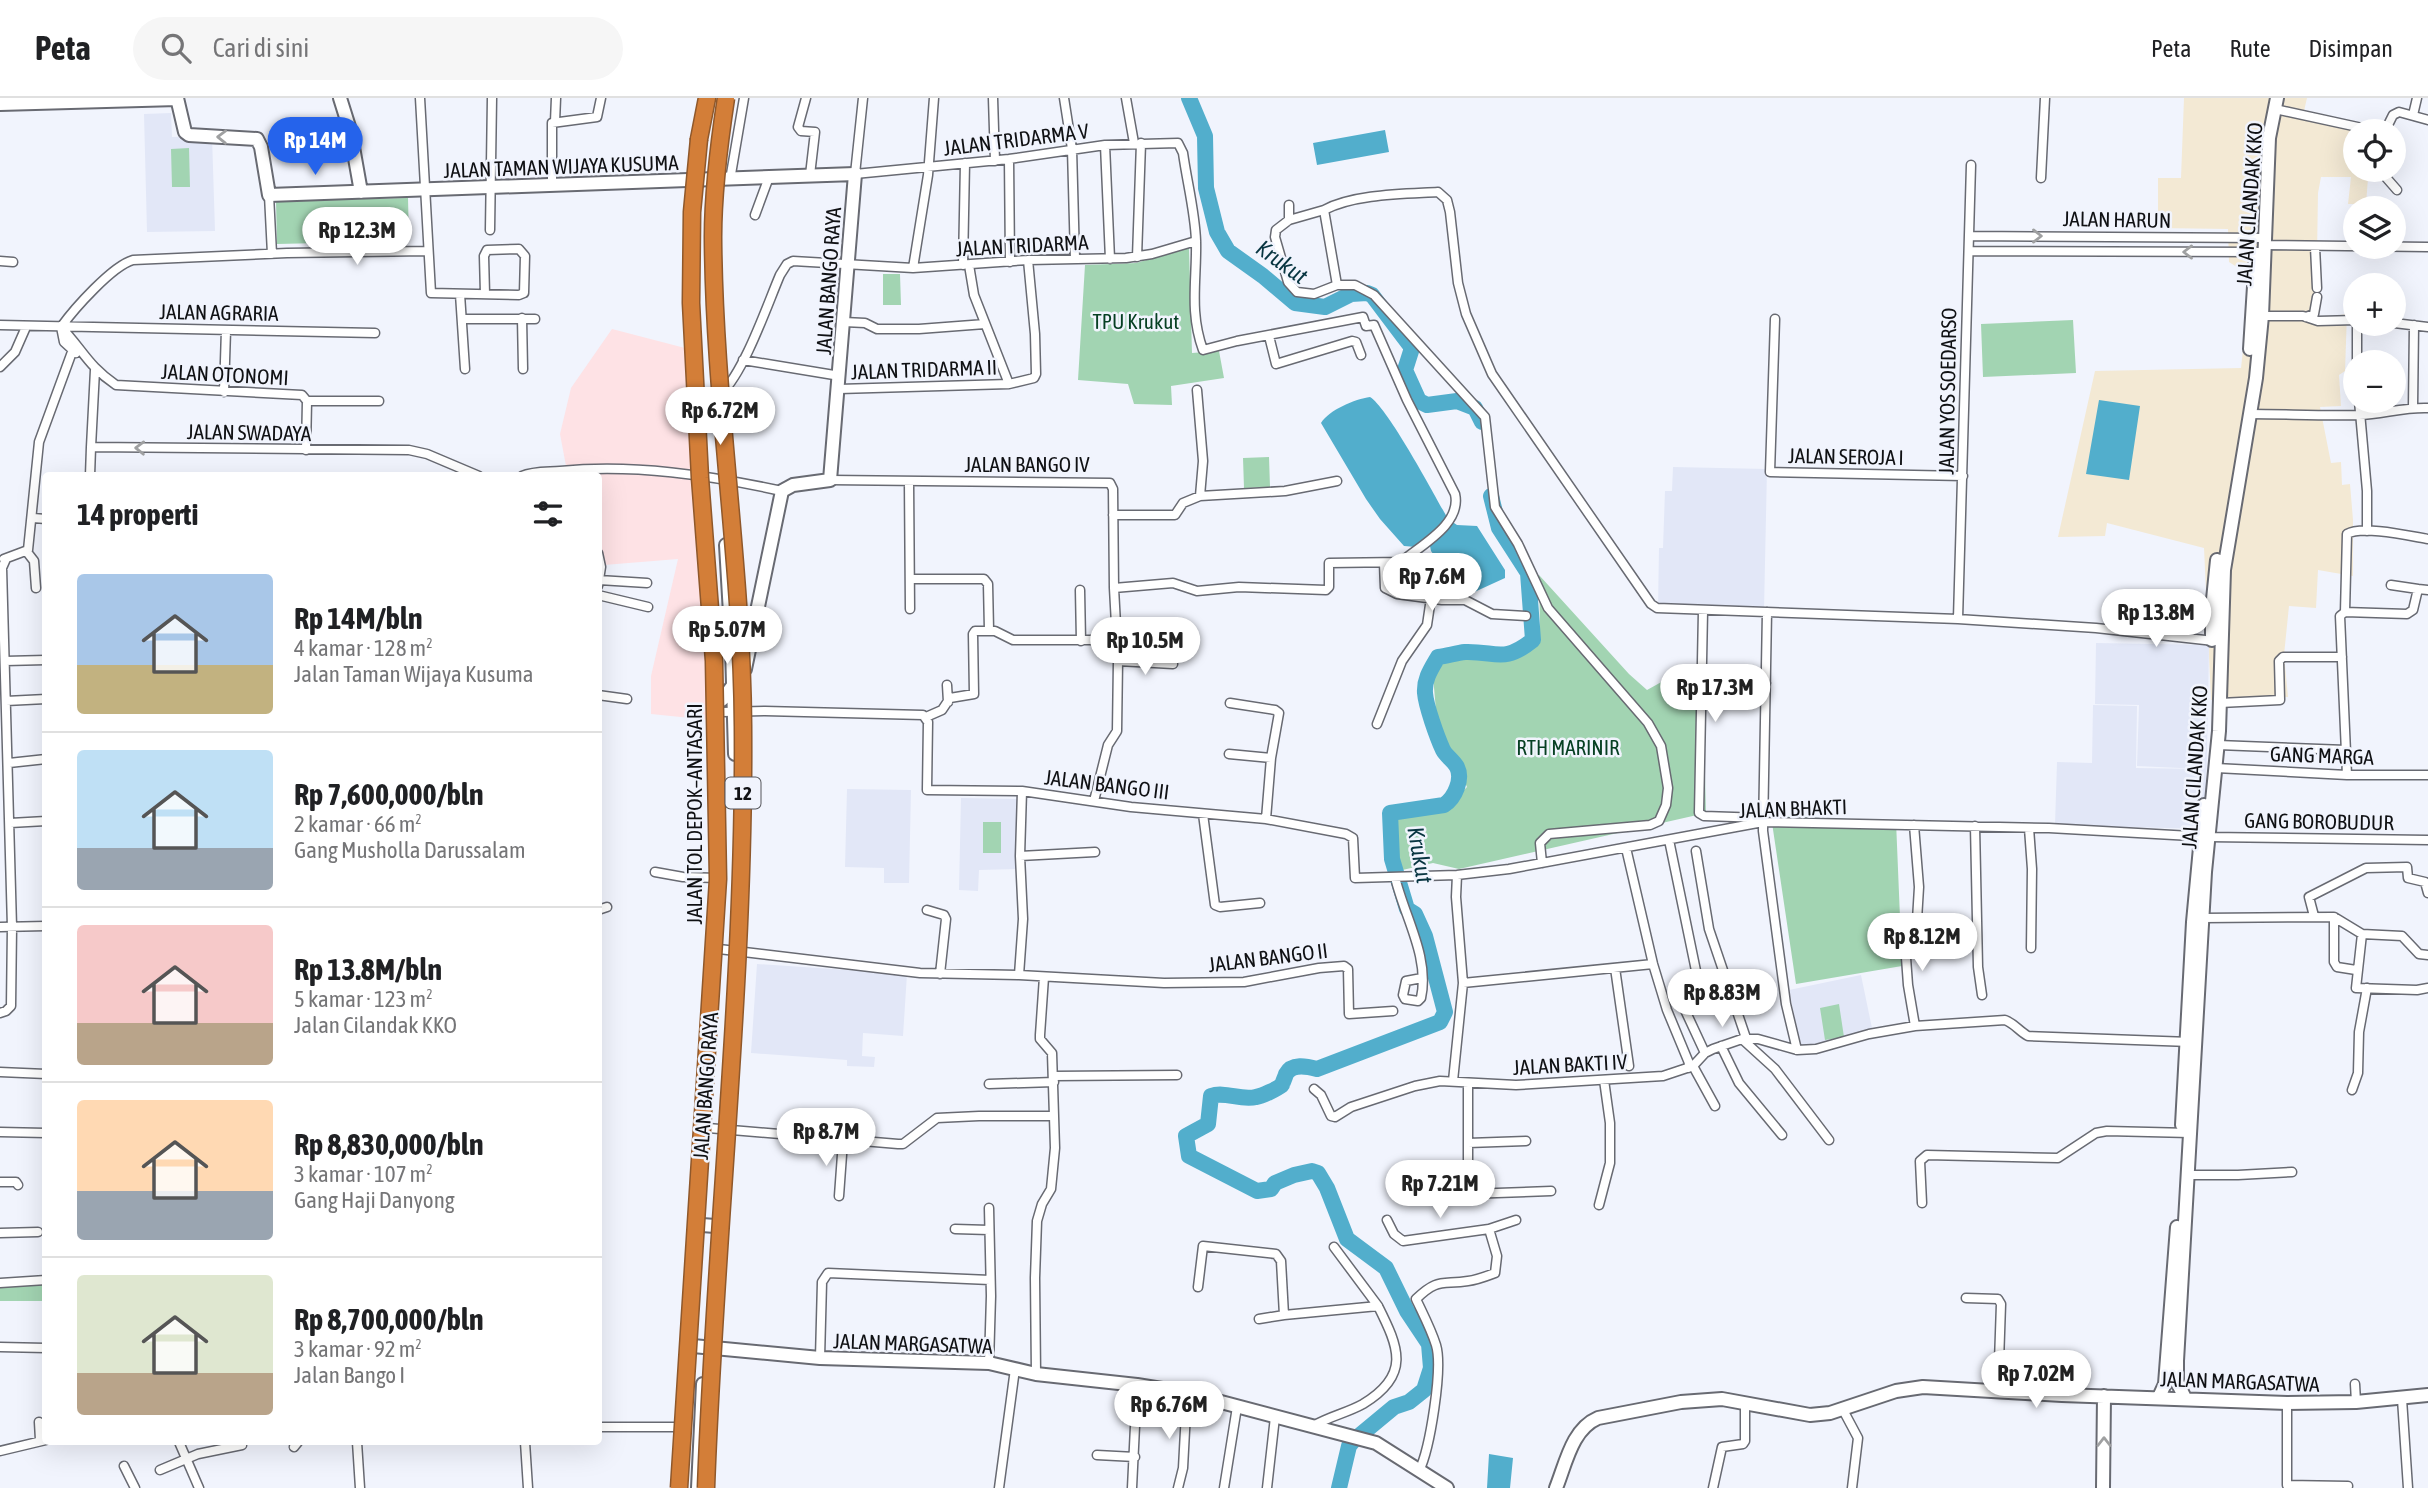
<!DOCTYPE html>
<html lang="id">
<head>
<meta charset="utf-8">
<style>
	:root { --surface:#fff; --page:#f6f6f6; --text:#202124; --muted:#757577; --line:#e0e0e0; --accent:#2563eb }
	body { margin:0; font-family:"Asap Condensed",sans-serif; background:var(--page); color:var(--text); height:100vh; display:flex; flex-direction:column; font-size:26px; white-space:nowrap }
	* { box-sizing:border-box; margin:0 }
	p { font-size:23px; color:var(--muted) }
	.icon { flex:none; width:38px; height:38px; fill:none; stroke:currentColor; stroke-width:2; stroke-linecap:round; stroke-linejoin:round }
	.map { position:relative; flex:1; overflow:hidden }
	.details { position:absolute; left:42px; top:374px; width:560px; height:973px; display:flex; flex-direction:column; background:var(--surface); border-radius:7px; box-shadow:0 7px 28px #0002 }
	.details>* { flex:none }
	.fabs { position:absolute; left:2343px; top:21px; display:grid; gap:14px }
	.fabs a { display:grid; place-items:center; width:63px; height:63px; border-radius:50%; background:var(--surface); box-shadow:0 7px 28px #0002; font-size:35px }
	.price { position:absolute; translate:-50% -60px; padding:0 16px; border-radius:24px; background:#fff; color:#222; font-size:23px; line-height:46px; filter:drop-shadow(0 2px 4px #0008) }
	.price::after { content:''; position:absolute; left:50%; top:42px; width:21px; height:16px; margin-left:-10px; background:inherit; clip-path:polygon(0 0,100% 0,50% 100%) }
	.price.selected { background:var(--accent); color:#fff }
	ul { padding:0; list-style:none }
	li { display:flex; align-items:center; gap:21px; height:175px; padding:0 35px }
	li+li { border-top:2px solid var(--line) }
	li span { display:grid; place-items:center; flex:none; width:196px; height:140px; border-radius:7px; color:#555 }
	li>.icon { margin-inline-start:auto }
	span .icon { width:84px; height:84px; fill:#fffc; stroke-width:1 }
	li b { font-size:30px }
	h2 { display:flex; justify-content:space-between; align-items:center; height:84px; padding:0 35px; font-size:30px }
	header { display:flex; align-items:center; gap:42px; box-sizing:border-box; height:98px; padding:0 35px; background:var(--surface); border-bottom:2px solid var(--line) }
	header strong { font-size:33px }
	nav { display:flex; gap:38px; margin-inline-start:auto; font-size:24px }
	.search { width:490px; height:63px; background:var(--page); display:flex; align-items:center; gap:18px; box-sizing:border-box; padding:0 24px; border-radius:38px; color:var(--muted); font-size:26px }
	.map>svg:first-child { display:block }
</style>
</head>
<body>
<header>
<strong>Peta</strong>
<div class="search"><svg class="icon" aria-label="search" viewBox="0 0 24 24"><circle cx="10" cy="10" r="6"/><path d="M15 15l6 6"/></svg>Cari di sini</div>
<nav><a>Peta</a><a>Rute</a><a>Disimpan</a></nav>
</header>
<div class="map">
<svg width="2428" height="1390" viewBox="0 0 2428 1390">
	<rect width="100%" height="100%" fill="#f1f4fd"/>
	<!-- commercial -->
	<path fill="#f3e9d4" d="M2184,0H2307L2304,13L2342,26L2384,33H2356V72H2378L2377,80H2368L2366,106H2348L2351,79H2321L2318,95L2316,220L2347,216L2345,273L2339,277L2341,308L2320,309L2331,365L2341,364L2342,387L2350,386L2353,422V478L2318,472L2316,510L2289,508L2284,557L2288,599L2211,602L2204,450L2107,425L2105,438L2058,439L2095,273L2241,270L2251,178L2229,164L2228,131L2158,130V80H2181Z"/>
	<!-- industrial -->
	<path fill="#fee2e5" d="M612,231L685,250L705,519L710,622L651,616V578L678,461L604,467L599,439L598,378H572L566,368L560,336L571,290Z"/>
	<!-- built -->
	<path fill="#e2e7f7" d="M171,15L172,39L212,38L215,133L147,134L144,16Z
		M1673,369L1767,371L1764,512L1658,509L1659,450H1663L1665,393H1672Z
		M2096,545L2209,547L2208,608L2199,609L2208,610L2205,731L2055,727L2057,664L2092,665L2093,607L2137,608L2136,670L2202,671L2137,668L2139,607L2095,606Z
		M847,691L911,692L909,785H884V770L845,769Z
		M961,700L1018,701L1019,771L979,772L978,793L959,792Z
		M757,866L907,876L903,938L863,935L862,958L875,959L874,969L847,968V962L751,955Z
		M1861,877L1873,935L1801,950L1789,892Z"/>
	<!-- green -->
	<path fill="#a2d4b2" d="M189,50L190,89H172L171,51Z
		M408,100L409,143L277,146L276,103Z
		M1189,150L1192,255L1219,253L1224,280L1171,288L1172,307L1134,306L1128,286L1078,282L1085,167L1136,165Z
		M883,176H900L901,207H883Z
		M2073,222L2076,275L1983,279L1981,226Z
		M1269,359L1270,389L1244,390L1243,360Z
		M1539,477L1629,576L1647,592L1674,577L1703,602L1706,715L1459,771L1433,765L1398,773V719L1450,706L1467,689L1437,624L1431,555L1525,553L1540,530Z
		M1771,718L1896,723L1902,868L1796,886Z
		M983,724H1001V755H983Z
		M1839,906L1844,939L1825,942L1820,910Z
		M0,1182H42V1203H0Z"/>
	<!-- water -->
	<path fill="#52aecc" d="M1385,32L1389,54L1317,67L1313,45Z
		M1370,299C1388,310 1435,398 1448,421L1457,427L1477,428L1505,472V480L1470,496L1462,497L1431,453L1430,448L1434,439L1416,449L1404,448L1380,421L1366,401L1321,325C1329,312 1355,301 1370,299Z
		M2099,302L2140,308L2129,382L2086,376Z
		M1489,1356L1513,1360L1510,1390H1487Z"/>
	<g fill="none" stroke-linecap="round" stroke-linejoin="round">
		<!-- river -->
		<path stroke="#52aecc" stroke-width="16" d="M1189,0L1205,38L1206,90L1217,134L1228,153L1263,178L1295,205L1325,209L1351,196L1367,195L1372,197L1412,250L1405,272L1419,303L1427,307L1457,303L1475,310L1482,324
			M1339,1390L1349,1348L1353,1343L1394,1309L1409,1304L1424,1292L1431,1270L1429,1246L1407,1213L1386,1170L1347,1141L1327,1090L1318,1075L1312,1073L1294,1077L1275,1085L1271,1091L1257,1093L1189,1058L1186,1038L1208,1026L1211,998C1225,993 1241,1003 1256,999C1262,998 1277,991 1282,987C1282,986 1286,977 1286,976C1292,965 1306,968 1317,971L1440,924L1445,914L1425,838L1415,816L1407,811L1392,761L1390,715L1444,707C1455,700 1463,681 1457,669C1453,662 1446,658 1443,652C1437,639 1426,608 1425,595C1424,581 1431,571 1438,559C1447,558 1456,555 1465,554C1497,553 1503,566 1533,542L1528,475L1499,430L1491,398"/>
		<defs>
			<path id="street" d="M420,0L431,195L519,197L524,195L525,158L519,151L487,152L484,158L485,196
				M806,0L798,29L801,33L815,34L810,77
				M863,0L855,76L1009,61L1105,47L1178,45L1183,55C1187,84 1195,114 1196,143C1197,182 1189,213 1203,252L1237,243L1363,219L1366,228L1374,227L1407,302L1455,396C1462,426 1421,447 1401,464L1329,465V489L1326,492L1239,489L1197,493L1173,485L1114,490
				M993,0L995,63
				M1064,0L1072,51L1075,161
				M1126,0L1134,45
				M2275,11L2376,33L2387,29L2393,17L2399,14L2428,22
				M2413,17L2417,0
				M555,24L556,0
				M1105,47L1110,161
				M1009,61L1010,164
				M2381,72L2383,76L2397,92
				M2041,80L2045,0
				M730,82L744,0
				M552,88V25L597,19L601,0
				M269,97L272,156
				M1324,112L1289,122L1276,132L1275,139L1288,184L1297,194L1314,196L1337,187H1355L1374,197L1485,319L1495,409L1518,446L1548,510L1648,625L1661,648L1668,690L1666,707L1659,723L1650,727L1549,736L1540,745L1542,765
				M755,117L769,79
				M1289,122V107
				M490,132L492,0
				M1969,138L2265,140
				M2264,147L2428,149
				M2315,149L2317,190
				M1969,153L2260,154
				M1137,159L1141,45
				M0,163L13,164
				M963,167L965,65
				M969,167L974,197L1009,286
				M913,170L928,77L934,0
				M1337,187L1324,112C1354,96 1403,96 1438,94L1447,102L1450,114L1458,185L1466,216L1492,276L1651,506L1657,510L1958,521L2096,530L2214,543
				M460,196L465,271
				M2262,218H2303L2318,223L2356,222
				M2306,219L2314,216L2317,199
				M522,220L523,271
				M463,221H535
				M1775,221L1770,374L1963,378
				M844,224L865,225L877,231H919L985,226
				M2394,225L2428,229
				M2357,226V264
				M0,227L375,235
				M61,229C74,211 112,168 133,162L287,155L427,153
				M61,229C83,252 88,268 116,287L302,297L307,303L306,352
				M61,229L64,244L76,255
				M1269,238L1276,266L1352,243L1356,244L1361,257
				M743,262L840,278
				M0,269L15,254L26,229
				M95,272L91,349L409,352L427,356L479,378
				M839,291L1009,286L1034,280L1036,276L1035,236L1028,162
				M1197,292L1203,363L1200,398
				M224,294L226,232
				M307,303H379
				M2359,303L2367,393V433
				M701,305C708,302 715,301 721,296C745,272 766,210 780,177L787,166L793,163L913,170L1028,162L1126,160L1152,156L1196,143
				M2413,309L2414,227
				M2250,316C2286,316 2323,318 2359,317C2383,316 2404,309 2428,310
				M90,378L91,349
				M522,378C533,373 547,374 560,373C635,366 708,377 782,393
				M830,382L1110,385L1113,391L1114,490L1118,563L1117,633L1108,647L1094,703
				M909,384L910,511
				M1113,417H1175L1183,405L1200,398L1285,393L1337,383
				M33,420L46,421
				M27,454L34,463L36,490
				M598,455L601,469L598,488
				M4,461L28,452L39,344L72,254
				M1384,465L1385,490L1397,496L1442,502H1465L1492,516L1526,518
				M910,481H984L988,486L989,532
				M599,482L647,485
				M2391,487L2418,491
				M1080,492L1081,543
				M598,497L648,509
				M1703,513L1699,715L1704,718L1763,720
				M1767,514L1763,733L1786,906L1797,952
				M2345,514L2407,516L2413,512L2418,491L2428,492
				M1958,521L1971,67
				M5,563L46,562
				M1118,563L1173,566
				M1702,584L1766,585
				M947,587L948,604
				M598,597L627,601
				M6,603L46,601
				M1230,605L1275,612L1279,615L1271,660L1266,721
				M2220,605L2280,602L2279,563L2283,559H2342
				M722,614L765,613L923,617L928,624L927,692L1022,693L1131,709L1266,721L1346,736L1353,740L1355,780L1457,777L1509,771L1763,724L2049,730L2209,739L2428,742
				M926,619L942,612L950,600L974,596L973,536L975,533H995L1013,542H1118
				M1377,626L1402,563L1427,527L1431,500
				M2218,647L2346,652
				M1229,656L1271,660
				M9,665L46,661
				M2216,670L2347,677H2428
				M2347,677L2340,518L2345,514L2347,436C2362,427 2410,438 2428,441
				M1203,716L1215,807L1220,809L1260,805
				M10,725L46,723
				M1914,727L1919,789L1917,822
				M1975,728L1978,869L1982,897
				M2029,730L2032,771L2031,850
				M1669,742L1701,897L1685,912L1705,955
				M1626,750L1653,866L1667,912L1689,965L1688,970
				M1696,753L1709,831L1746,940
				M1020,758L1095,754
				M655,774L683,779L718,780
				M1395,779C1404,818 1430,859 1421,900L1418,903L1405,901L1403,897L1406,883L1422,880
				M598,812L607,809
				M927,812L944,817L946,821L940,876
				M2314,818L2309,799L2366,770L2407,769L2408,780L2425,784L2428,795
				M2334,819V864L2337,869L2356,872
				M2203,820L2334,819L2362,836L2402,838L2419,856L2428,857
				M0,829L46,828
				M1904,832L1908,887L1915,928
				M2362,836L2356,890L2417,892L2428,890
				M719,851L920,875L1019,877L1164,885L1244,884L1319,870L1344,868L1348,871L1349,916L1393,913
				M1615,870L1629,968
				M1019,877L1023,821L1020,758L1022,693
				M1463,885L1653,866
				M0,915L6,913L11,908L12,829L2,470L6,461
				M1742,941L1775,971L1829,1042
				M1721,948L1739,985L1782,1037
				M1693,968L1715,1008
				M0,974L46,976
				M1054,978L1177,977
				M1453,983L1463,885L1456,799L1457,777
				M1468,985V1096L1551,1093
				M989,986L1054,984
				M1314,991L1321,997L1331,1018L1335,1019L1351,1009L1415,988L1440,983L1516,987L1663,978L1693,968L1705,955L1713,951L1742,941H1758L1797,952L1816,951L1869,936L1915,928L2005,922C2015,926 2019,933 2028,938L2190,944
				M2352,992L2358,975L2359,934L2367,890
				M708,1030L898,1046H903L937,1020L979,1018H1054
				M0,1034L46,1035
				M1468,1045L1526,1043
				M2187,1077H2238L2292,1074
				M0,1084H16L18,1087
				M839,1098L843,1043
				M1922,1105L1920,1063L1927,1057L2058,1060L2096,1035L2107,1033L2190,1035
				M1599,1107L1610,1065V1025L1604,982
				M989,1110L991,1198L989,1265
				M1387,1122L1394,1136L1403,1143L1489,1131
				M955,1131L989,1132
				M0,1135L38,1134
				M1334,1149L1378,1208
				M0,1185L46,1182
				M1198,1189L1203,1148L1276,1156L1281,1163L1284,1217L1378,1208C1399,1250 1411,1277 1363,1306C1347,1315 1330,1318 1313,1328
				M1966,1200L1998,1201L2001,1206L1998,1293
				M1259,1221L1284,1217
				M0,1249L46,1250
				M820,1260L822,1184L828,1175L990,1182
				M1036,1276L1035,1180L1037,1123L1042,1106L1051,1091L1055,1050L1052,955L1040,941V937L1044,879
				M2355,1286L2356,1304
				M2402,1301L2408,1390
				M2287,1305V1387L2348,1388
				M1842,1310L1858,1340L1852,1390
				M39,1324L40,1342
				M598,1329H685
				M179,1344L199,1390
				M357,1344L360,1390
				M525,1344L528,1390
				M294,1349L298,1344
				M0,1353L46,1342
				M1097,1357L1135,1359
				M124,1368L135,1390
				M160,1372L198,1356L242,1347
				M1419,1373C1430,1351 1443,1270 1436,1247C1431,1231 1423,1216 1416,1201C1438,1180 1441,1187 1468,1183C1477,1182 1487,1178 1495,1175L1497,1158L1489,1131L1516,1122
				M999,1390L1015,1271
				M1132,1390L1137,1287
				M1178,1390L1183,1370L1187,1295
				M1224,1390L1237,1309
				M1267,1390L1275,1319
				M1713,1390L1722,1349L1743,1346L1745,1343V1305"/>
			<path id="secondary" d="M177,0L185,34L189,37L257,41L261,49L269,97L855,76L830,382L793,387L782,393L745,571L722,602
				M340,0L350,32L361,94
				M0,6L177,1
				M2250,251L2256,157
				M726,447L732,550L735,656
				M2212,542V511L2217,462
				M2182,1027L2193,824L2204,707
				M702,1127L715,1128
				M693,1248L820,1260L989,1265L1036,1276L1137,1287L1187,1295L1376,1345L1447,1390
				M2159,1299L2165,1286L2177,1129
				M2185,1300L2177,1284V1263L2205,774L2219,633L2224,472L2256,280L2262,218L2269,40L2277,0
				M698,1390L703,1286
				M1556,1390C1566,1365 1572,1331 1598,1320L1681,1304L1722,1301L1810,1317L1830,1315L1896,1293L1923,1289L2062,1297L2287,1305L2356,1304L2428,1297
				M2103,1390L2104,1298"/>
			<path id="highway" d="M699,41L707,0"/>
		</defs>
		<!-- street casing -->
		<use href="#street" stroke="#686a72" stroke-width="11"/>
		<!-- secondary casing -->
		<use href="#secondary" stroke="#686a72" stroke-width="16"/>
		<!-- highway casing -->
		<use href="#highway" stroke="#8f582b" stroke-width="19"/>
		<!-- street -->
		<use href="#street" stroke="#fff" stroke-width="8"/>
		<!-- secondary -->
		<use href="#secondary" stroke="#fff" stroke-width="12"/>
		<!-- highway -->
		<use href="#highway" stroke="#d37e38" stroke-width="16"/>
		<defs>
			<path id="highway-bridge" d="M679,1390L718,781L714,563L700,380L691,205L692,114L699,41
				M706,1390C715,1136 745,883 743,628C742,465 714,303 713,139C713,93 719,46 726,0"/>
		</defs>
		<!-- highway-bridge casing -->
		<use href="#highway-bridge" stroke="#8f582b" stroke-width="19" stroke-linecap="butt"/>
		<!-- highway-bridge -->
		<use href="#highway-bridge" stroke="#d37e38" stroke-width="16"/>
	</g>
	<!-- one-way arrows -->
	<defs><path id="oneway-chevron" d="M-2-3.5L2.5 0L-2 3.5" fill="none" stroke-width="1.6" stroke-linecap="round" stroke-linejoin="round" transform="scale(1.75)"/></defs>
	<g stroke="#9fa0a1">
		<use href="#oneway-chevron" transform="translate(222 39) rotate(-179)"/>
		<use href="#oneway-chevron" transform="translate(2037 138)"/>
		<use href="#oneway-chevron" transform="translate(2188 154) rotate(-180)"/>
		<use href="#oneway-chevron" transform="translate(140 350) rotate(-179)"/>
		<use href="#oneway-chevron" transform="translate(2104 1344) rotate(-90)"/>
	</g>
	<g text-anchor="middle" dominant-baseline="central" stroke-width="5" stroke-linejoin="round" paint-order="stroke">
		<!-- shield labels -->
		<rect fill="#f1f4fd" stroke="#54555a" stroke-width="2" x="725.5" y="679.5" width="35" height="31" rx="5"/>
		<g font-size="19" font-weight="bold" fill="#101114">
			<text x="743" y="695">12</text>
		</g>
		<!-- street labels -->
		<g font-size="21" fill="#101114" stroke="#f1f4fd">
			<text transform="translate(1016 41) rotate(-7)">JALAN TRIDARMA V</text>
			<text transform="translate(561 68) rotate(-2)">JALAN TAMAN WIJAYA KUSUMA</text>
			<text transform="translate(2249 106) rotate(-86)">JALAN CILANDAK KKO</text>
			<text transform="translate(2117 121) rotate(1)">JALAN HARUN</text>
			<text transform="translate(1022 147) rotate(-3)">JALAN TRIDARMA</text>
			<text transform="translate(828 183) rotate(-86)">JALAN BANGO RAYA</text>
			<text transform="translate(219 214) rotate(1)">JALAN AGRARIA</text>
			<text transform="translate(924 271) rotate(-2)">JALAN TRIDARMA II</text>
			<text transform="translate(225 276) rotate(3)">JALAN OTONOMI</text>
			<text transform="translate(1947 293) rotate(-89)">JALAN YOS SOEDARSO</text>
			<text transform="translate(249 334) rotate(1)">JALAN SWADAYA</text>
			<text transform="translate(1846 358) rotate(1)">JALAN SEROJA I</text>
			<text x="1027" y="366">JALAN BANGO IV</text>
			<text transform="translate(2322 657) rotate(2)">GANG MARGA</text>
			<text transform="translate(2194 669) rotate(-86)">JALAN CILANDAK KKO</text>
			<text transform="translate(1107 686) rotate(7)">JALAN BANGO III</text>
			<text transform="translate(1793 710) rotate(-2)">JALAN BHAKTI</text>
			<text transform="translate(694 716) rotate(-90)">JALAN TOL DEPOK–ANTASARI</text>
			<text transform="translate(2319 723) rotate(1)">GANG BOROBUDUR</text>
			<text transform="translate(1268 859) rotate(-7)">JALAN BANGO II</text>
			<text transform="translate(1570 966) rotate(-3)">JALAN BAKTI IV</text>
			<text transform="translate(705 988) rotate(-86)">JALAN BANGO RAYA</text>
			<text transform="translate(913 1245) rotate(2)">JALAN MARGASATWA</text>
			<text transform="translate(2240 1283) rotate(2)">JALAN MARGASATWA</text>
		</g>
		<!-- park labels -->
		<g font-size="21" fill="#074023" stroke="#f1f4fd">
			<text x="1136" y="223">TPU Krukut</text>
			<text x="1568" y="649">RTH MARINIR</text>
		</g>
		<!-- water labels -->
		<g font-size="23" font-style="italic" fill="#083541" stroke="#f1f4fd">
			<text transform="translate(1282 164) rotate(36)">Krukut</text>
			<text transform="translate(1420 757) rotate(80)">Krukut</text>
		</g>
	</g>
</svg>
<div class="fabs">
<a><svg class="icon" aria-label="locate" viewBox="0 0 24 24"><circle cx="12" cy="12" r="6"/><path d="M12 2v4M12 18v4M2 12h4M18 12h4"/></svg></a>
<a><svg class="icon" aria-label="layers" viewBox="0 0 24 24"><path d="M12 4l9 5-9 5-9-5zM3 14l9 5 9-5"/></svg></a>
<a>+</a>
<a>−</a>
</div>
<b class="price selected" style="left:315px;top:79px">Rp 14M</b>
<b class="price" style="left:357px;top:169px">Rp 12.3M</b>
<b class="price" style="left:720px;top:349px">Rp 6.72M</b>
<b class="price" style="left:1432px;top:515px">Rp 7.6M</b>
<b class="price" style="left:2156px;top:551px">Rp 13.8M</b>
<b class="price" style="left:727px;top:568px">Rp 5.07M</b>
<b class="price" style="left:1145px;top:579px">Rp 10.5M</b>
<b class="price" style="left:1715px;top:626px">Rp 17.3M</b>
<b class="price" style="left:1922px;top:875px">Rp 8.12M</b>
<b class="price" style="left:1722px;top:931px">Rp 8.83M</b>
<b class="price" style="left:826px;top:1070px">Rp 8.7M</b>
<b class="price" style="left:1440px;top:1122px">Rp 7.21M</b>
<b class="price" style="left:2036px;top:1312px">Rp 7.02M</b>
<b class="price" style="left:1169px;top:1343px">Rp 6.76M</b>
<section class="details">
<h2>14 properti<svg class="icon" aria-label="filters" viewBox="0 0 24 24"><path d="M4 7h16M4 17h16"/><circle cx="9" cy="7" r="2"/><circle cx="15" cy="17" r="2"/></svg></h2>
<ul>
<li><span style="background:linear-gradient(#a9c7e8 65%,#c2b280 0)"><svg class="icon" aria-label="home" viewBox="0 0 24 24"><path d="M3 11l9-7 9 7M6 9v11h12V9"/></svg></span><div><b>Rp 14M/bln</b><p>4 kamar · 128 m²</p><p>Jalan Taman Wijaya Kusuma</p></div></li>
<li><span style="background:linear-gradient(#bfe0f5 70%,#9aa5b1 0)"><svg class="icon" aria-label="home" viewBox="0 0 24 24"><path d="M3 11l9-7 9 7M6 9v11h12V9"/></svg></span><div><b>Rp 7,600,000/bln</b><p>2 kamar · 66 m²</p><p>Gang Musholla Darussalam</p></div></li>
<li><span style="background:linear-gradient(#f6c9c9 70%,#b9a48a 0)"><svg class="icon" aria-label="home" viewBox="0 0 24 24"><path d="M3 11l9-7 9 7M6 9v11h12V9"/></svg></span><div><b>Rp 13.8M/bln</b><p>5 kamar · 123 m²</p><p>Jalan Cilandak KKO</p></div></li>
<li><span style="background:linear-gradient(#ffd9b3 65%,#9aa5b1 0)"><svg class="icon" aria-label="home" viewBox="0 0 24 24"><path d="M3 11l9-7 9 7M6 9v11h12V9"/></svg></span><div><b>Rp 8,830,000/bln</b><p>3 kamar · 107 m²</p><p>Gang Haji Danyong</p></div></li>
<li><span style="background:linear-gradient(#dfe7d0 70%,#b9a48a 0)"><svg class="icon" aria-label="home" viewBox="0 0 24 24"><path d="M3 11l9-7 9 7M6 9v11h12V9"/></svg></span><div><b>Rp 8,700,000/bln</b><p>3 kamar · 92 m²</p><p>Jalan Bango I</p></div></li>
</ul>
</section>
</div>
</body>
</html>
